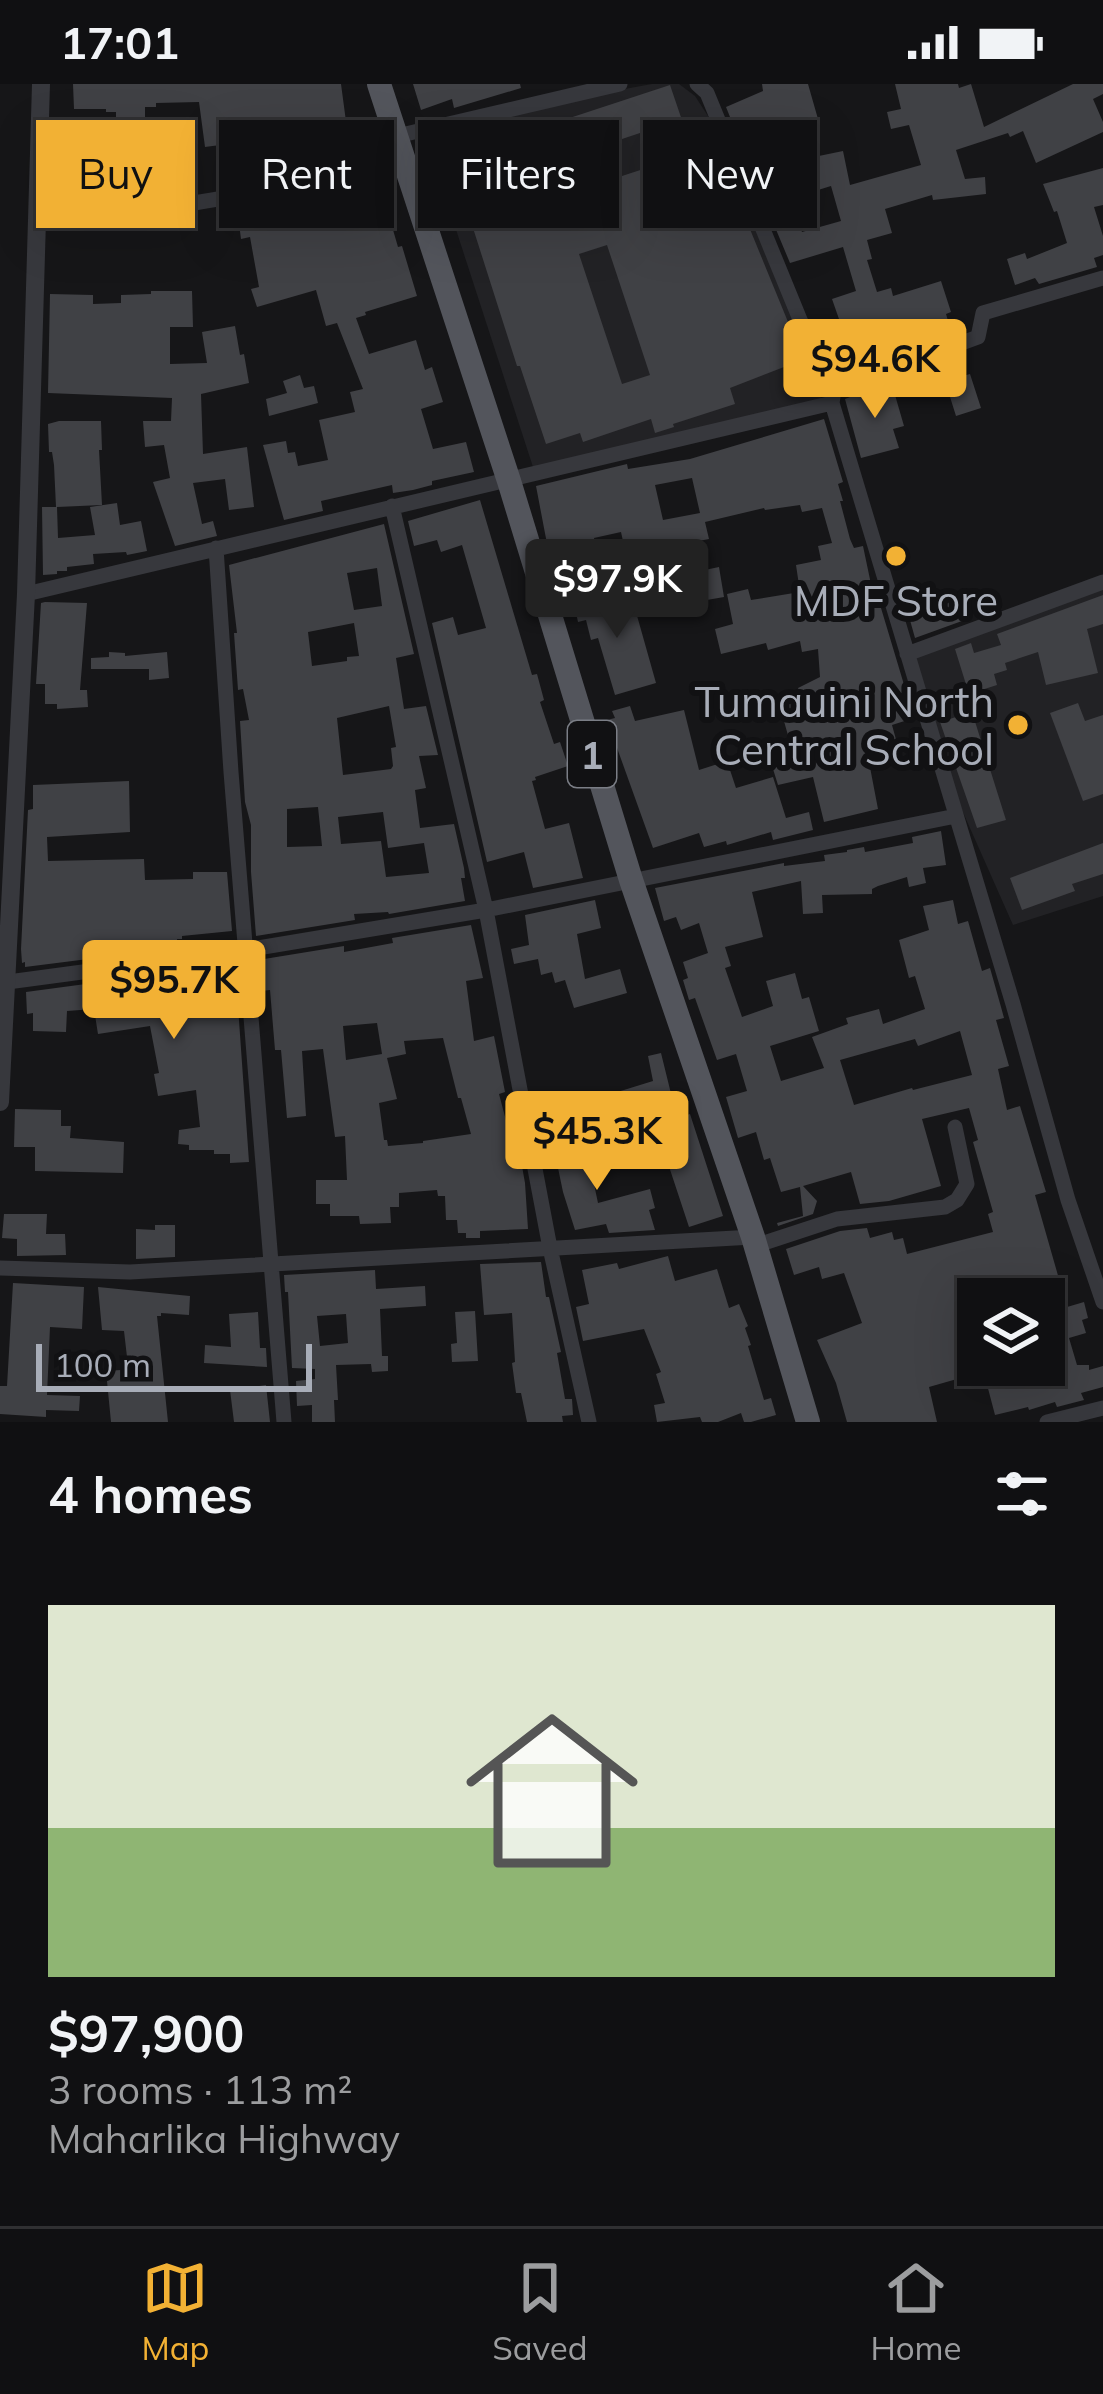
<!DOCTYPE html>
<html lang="en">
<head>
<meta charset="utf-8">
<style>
	:root { --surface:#101012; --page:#1e1e20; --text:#f1f3f6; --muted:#9c9d9f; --line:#303032; --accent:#f2b134 }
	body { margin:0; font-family:Mulish,sans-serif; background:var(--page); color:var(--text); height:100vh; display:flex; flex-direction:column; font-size:45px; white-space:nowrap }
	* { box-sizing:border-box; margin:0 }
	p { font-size:39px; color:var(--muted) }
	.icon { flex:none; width:66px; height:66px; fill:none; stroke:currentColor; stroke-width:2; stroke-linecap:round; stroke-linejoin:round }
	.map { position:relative; height:1338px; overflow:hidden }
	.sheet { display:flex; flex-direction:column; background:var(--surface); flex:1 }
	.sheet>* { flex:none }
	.top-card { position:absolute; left:36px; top:36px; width:1032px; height:108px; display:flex; gap:24px }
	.tools { position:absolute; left:957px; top:1194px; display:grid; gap:24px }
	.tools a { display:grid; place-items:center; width:108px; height:108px; border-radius:0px; background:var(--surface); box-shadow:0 12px 48px #0002,0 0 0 3px var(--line); font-size:60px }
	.scale { position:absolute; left:36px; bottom:30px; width:276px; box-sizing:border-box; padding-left:12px; border:6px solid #a8adb8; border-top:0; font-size:33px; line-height:42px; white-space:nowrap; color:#a8adb8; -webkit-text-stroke:9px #111113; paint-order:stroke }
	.price { position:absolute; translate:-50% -102px; padding:0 27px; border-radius:12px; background:var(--accent); color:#111; font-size:39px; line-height:78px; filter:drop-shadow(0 3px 6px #0008) }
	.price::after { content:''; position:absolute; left:50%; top:72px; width:36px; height:27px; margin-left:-18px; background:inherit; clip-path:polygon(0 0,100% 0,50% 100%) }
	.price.on { background:#222; color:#fff }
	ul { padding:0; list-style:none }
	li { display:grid; align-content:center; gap:24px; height:636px; padding:0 48px }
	li span { display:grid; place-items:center; height:372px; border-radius:0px; color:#555 }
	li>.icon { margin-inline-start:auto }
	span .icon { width:216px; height:216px; fill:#fffc; stroke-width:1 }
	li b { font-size:51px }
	h2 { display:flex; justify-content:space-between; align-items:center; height:144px; padding:0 48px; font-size:51px }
	.chip { padding:0 42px; border-radius:0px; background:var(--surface); box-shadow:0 12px 48px #0002,0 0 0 3px var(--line); font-size:42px; line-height:108px }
	.chip.on { background:var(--accent); color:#111 }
	.status { display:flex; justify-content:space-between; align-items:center; height:84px; padding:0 60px; background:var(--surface); direction:ltr }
	.status svg { height:33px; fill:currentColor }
	.menu { display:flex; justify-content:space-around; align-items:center; height:168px; border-top:3px solid var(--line); background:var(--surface); font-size:33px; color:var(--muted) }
	.menu a { display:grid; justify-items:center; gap:6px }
	.menu .on { color:var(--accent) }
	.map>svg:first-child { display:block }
</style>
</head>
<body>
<div class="status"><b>17:01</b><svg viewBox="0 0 49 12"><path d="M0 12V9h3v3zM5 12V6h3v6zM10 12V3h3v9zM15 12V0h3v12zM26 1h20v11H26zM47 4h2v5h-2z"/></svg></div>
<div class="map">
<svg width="1103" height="1338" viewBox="0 0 1103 1338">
	<rect width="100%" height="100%" fill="#161618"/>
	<!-- built -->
	<path fill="#222225" d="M652,0H679L695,12L717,46L776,179L822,316L533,383L425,50L548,19Z
		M1103,503V812L1013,841L954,708L911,574Z"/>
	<!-- building -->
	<path fill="#404145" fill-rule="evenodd" d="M73,0H341L347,45H342L347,74L367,70L368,78L233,100L228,60L205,63L199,18L156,19V23H145V96H116V28H106V25H74Z
		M413,0H520L521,4L454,24L452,15L421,26Z
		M762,0H808L820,42L802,46L809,74L843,67L850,101L921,81L909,41L891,45L887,28L901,25L895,0H958L959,4L971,0L984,43L1073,0H1103V10L1093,15L1103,38V48L1036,79L1023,47L1010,53L1008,49L956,66L965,95L985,93L986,110L933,116L932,111L885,125L892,149L867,156L872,175L867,176L877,208L891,204L893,212L941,197L951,228L946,230L952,250L884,275L875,248L847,258L832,215L856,207L843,163L790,179L767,124L773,122L762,86L757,87L749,60L742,63L726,23L763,7ZM831,102L841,137L802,148L789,115Z
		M670,1L686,48L707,40L721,75L718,77L741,134L745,133L804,277H806L819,303L794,312L784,283L730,304L735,320L673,340L674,343L655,349L651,335L583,358L580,349L546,360L520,282H517L444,53L472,47L478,64ZM661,42L674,75L570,109L559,76ZM607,161L650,291L622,300L579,170Z
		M1103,84V121L1094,123L1103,152V171L1094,174L1097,183L1039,200L1035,194L1015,201L1007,175L1025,169L1027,175L1067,159L1057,127L1054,128L1043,100Z
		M381,100L385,133L389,132L398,163L402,162L417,212L365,228L366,231L356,234L369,270L416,256L425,286L432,283L443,318L421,325L433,365L466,358L474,388L432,397V401L413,406L393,409L392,401L321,417L323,427L284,436L263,361L286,357L288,369L295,368L298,382L328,376L319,336L355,328L350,308L363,305L337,239L326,242L316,206L257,223L251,205L259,203L250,153L241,155L237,124Z
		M151,207H192L193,243H170V280L207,279L202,248L235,242L240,271L244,270L249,299L201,310L203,370L247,363L254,423L229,426L225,395L193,399L202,440L213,437L217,452L175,462L153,398L170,394L164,361L145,363L143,337H171L172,314L48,309L50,210L93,211V220L121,219V211L151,210Z
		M970,290L981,324L956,332L945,297Z
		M300,291L304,304L314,302L318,319L269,332L266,315L287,309L283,297Z
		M881,301L885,314L895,311L904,342L893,345L899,364L861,374L845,315Z
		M824,335L843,398L838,400L843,417H840L850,455L854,464L863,462L872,505L875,504L914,634L892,641L900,670L869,678L878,725L824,738L813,693L778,701L768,669L791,662L780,623L802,616L798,604L820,593L818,565L802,568L800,557L768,566L766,559L721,570L715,545L733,540L727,510L748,505L751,516L800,508L796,481L821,476L818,462L832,459L822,424L802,428L800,421L765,426L764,424L705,438L709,455L626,471L621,448L594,454L598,477L555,485L551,464L548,465L536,402L627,380L628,385L690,375ZM692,394L700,429L663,436L655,401Z
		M59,337H101L102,366H99L102,421L57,423L58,454L95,451L90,423L117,419L120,441L141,437L147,467L127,471L126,468L93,470L94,480L67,483V487H57V490L43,491L42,423H56L54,381L52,368H49L48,340Z
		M480,416L532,591L537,590L544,616L540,618L554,660L560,658L568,682L535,693L536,696L532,697L545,745L569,739L583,794L533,804L524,768L487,778L432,539L453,533L458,551L486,544L462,461L441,468L437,456L414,462L408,437Z
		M384,440L414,570L396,574L404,625L426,622L438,671L419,672L426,704L415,706L420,744L454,740L464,784L465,794H461L465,817L389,830L388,828L354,830L355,836L256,852L251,788V741L245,718L240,637L249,636L243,605L238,606L234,549H237L229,481ZM377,484L382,522L354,526L347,489ZM354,539L359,572L347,573V577L312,582L308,548ZM389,622L396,663L391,664L393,682L391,685L343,691L337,634ZM318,723L322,762L287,763V725ZM383,728L388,764L424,759L429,789L386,793L381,757L341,760L338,733Z
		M719,483L724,513L661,524L657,496Z
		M601,503L608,528L634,521L656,599L615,611L598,554L591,556L586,536L578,538L574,519L580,518L577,507Z
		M1103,511V540L1087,545L1098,589L1046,601L1038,568L1005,579L1007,586L994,590L997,601L969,610L955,565L971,559L974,569L1001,561L997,550Z
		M953,512L962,537L915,554L908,529Z
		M45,518L87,519L80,606H87L88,623L57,625V620H45V600H36L41,519Z
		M109,568L125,569V572L167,568L169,594L149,596V585H91V574L109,573Z
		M1078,619L1085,637L1103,631V710L1083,717L1050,629Z
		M630,622L635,637L684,626L699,686L727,677L736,704L773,693L786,734L809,728L813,746L773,756L771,748L727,761L726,757L704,763L699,749L653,764L607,636L615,634L612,627Z
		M972,628L1006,736L977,744L940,638Z
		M129,697L130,748L47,753L48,777L144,775L145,796L193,795V788H227L232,847L182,852V855H177L178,863L151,867V863L122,866L119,867L120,871L25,883V878L22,879L21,865L28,726L33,725V701Z
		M941,747L946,781L923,784L926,799L909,803L907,793L878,802L872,805V810L822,811L823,829L803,830L801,797L752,808L763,853L725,863L731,882L725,884L742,933L773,922L766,897L795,889L802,915L809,913L819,947L770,962L781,997L824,984L812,953L848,940L846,934L879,925L883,940L925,925L915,892L909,894L899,856L929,846L923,822L953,816L958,840L968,837L982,887L990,884L1001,923L1004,934L996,936L1009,982L998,985L1007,1026L1020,1022L1046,1108L1035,1111L1067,1223L1084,1218L1088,1234L1082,1236L1086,1249L1069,1254L1077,1281H1089V1286L1103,1282V1303L1081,1309L1084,1316L1057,1323L1055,1318L1029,1326L1028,1323L995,1331L985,1293L958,1301L957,1295L929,1303L937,1338H847L836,1299L817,1256L862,1239L844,1189L822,1195L819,1183L794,1191L786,1165L840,1147L867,1144L870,1154L892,1148L894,1156L903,1154L907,1170L993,1148L988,1130L993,1128L973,1058L978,1056L969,1024L922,1035L941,1102L889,1117L860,1120L851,1088L803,1102L817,1117L813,1130L778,1142L777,1139L803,1132L800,1103L781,1108L770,1074L764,1076L756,1048L738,1054L726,1013L747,1007L736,970L717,976L695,914L689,916L683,896L688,894L683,878L708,869L699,839L681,846L676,833L664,837L655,804L784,779V782L825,777L824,771L847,768V766L864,763L865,768L913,759L912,753ZM960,947L972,991L913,1006L912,1004L854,1021L840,976L915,955L918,962ZM978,1215H1044V1281H978Z
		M1103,759V790L1072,800L1075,807L1022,826L1010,794Z
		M595,816L601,844L577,850L585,895L620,885L627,909L574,924L565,896L555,899L552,888L541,891L538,875L514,880L511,865L529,861L525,831Z
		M471,841L483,894L466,897L474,957L494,952L505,1008L499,1010L508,1044L515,1043L525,1099L528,1145L480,1147V1154H466V1149H458L457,1136H446L445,1112H438L437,1106L399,1109V1123H390L391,1139L360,1140L359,1132H330V1120H316V1096H347L345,1052L335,1053L323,965L302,967L306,1032L287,1034L281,966H275L270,906L261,907L258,876L344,862V868L393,859L392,854ZM377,939L382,970L346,976L343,942ZM443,954L458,1014H461L471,1050L423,1057V1059L388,1062L387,1056H384L379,1019L397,1015L387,974L406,970L404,957Z
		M235,880L249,1078L230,1079V1070H214V1066H189V1061L178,1060L179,1046L200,1043L196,1006L158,1012L154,990L159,989L150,942L98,950L94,925L67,927L66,948L33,947V929L27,930L26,908L123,895L125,904L157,899L155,890Z
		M661,969L677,1034L690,1030L723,1132L689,1143L652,1031L641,1034L640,1030L605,1039L598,1014L653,997L648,972Z
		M15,1025L61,1026V1042H71L70,1054L124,1058L123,1089L35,1087V1063H14Z
		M583,1048L598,1119L650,1105L655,1124L649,1126L655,1146L609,1149L606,1140L575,1146L563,1108L552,1055Z
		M4,1130H47L46,1150H65L66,1171L17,1172V1155L2,1154Z
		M155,1141H175V1173L136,1175V1145L155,1146Z
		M668,1172L675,1197L717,1185L729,1224L739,1220L748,1242L745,1244L751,1261L748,1262L764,1316L771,1314L776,1331L751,1338H744L741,1329L718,1338H702L700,1333L657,1338L654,1321L665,1319L656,1290L661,1288L644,1245L583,1257L576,1223L589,1220L582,1186L617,1179L619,1185Z
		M541,1178L546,1213H549L561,1268L557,1269L565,1315H572L573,1331L562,1332L563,1338H527L521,1309H516L512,1279L515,1278L512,1229L484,1231L480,1180Z
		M375,1186L376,1205L425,1202L426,1222L380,1225L382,1272H388V1287L372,1288L371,1280L336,1281L338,1316H334L335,1338H312V1321L297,1322L296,1297L315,1295V1285L292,1284L288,1208H285L284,1191ZM346,1230L348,1259L320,1262L317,1232Z
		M13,1199L84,1203L82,1245L50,1243L47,1311L80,1312L79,1327L46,1326V1333L0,1330V1302H7Z
		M98,1203L190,1212L189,1231L161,1229V1232H157L168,1338H111L106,1287L121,1286L120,1274L127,1273L124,1247L102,1246Z
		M475,1227L478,1277L452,1278L451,1260L457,1259L455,1228Z
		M258,1228L260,1264H266L267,1283L204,1279L205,1261L231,1263L229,1230Z
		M266,1301L270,1338H234L230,1306Z"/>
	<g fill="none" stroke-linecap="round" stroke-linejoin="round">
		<!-- minor -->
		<path stroke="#37383d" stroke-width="15" d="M697,0L707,9L801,238L834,306L832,319L1013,920L1068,1116L1103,1218
			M397,52L620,0
			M36,137L188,120L408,83
			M834,306L978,253L983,229L1103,194
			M392,422L486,826L550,1164L589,1338
			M216,464L231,688L284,1338
			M26,510L832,319
			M907,570L1103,498
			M0,899L246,866L486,826L956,732
			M755,1162L837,1135L945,1123L957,1116L967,1100L955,1043
			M0,1184L130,1188L753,1153
			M1047,1338L1103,1324"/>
		<!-- tertiary -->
		<path stroke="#37383d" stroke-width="18" d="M0,1018L26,510L41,0"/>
		<!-- primary -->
		<path stroke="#53555c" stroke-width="24" d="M379,0L509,397L631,796L753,1153L808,1338"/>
	</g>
	<!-- markers -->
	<g fill="#f2b134" stroke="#111113" stroke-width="4.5">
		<circle cx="896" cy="472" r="12"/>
		<circle cx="1018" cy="641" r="12"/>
	</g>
	<g text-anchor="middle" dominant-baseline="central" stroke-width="12" stroke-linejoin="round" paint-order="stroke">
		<!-- shield labels -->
		<rect fill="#111113" stroke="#7b7e86" stroke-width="3" x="568" y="637" width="48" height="66" rx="9"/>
		<g font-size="39" font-weight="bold" fill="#a8adb8">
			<text x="592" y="670">1</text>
		</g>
		<!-- poi labels -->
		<g font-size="42" fill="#a8adb8" stroke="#111113">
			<text x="896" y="516">MDF Store</text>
			<text x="994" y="617" text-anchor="end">Tumauini North<tspan x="994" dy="48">Central School</tspan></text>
		</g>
	</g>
</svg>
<div class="tools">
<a><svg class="icon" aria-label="layers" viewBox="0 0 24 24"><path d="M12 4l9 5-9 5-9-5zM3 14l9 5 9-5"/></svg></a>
</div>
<div class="scale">100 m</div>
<b class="price" style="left:875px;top:337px">$94.6K</b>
<b class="price on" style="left:617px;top:557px">$97.9K</b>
<b class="price" style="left:174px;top:958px">$95.7K</b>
<b class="price" style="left:597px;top:1109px">$45.3K</b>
<div class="top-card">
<a class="chip on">Buy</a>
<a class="chip">Rent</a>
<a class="chip">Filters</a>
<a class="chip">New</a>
</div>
</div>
<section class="sheet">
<h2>4 homes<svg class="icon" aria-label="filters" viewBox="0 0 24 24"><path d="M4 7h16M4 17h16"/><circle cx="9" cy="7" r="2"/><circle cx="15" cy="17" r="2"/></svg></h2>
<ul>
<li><span style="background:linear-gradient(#dfe7d0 60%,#8fb573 0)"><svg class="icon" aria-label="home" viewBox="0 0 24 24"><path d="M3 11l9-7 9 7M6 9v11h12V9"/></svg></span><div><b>$97,900</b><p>3 rooms · 113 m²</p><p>Maharlika Highway</p></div></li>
</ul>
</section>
<nav class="menu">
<a class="on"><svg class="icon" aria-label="map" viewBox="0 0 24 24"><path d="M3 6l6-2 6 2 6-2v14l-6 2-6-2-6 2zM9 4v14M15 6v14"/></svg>Map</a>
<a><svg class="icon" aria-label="saved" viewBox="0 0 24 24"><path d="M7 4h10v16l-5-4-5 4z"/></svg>Saved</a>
<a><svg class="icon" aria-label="home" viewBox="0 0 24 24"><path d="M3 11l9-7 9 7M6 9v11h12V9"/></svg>Home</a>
</nav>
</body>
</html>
